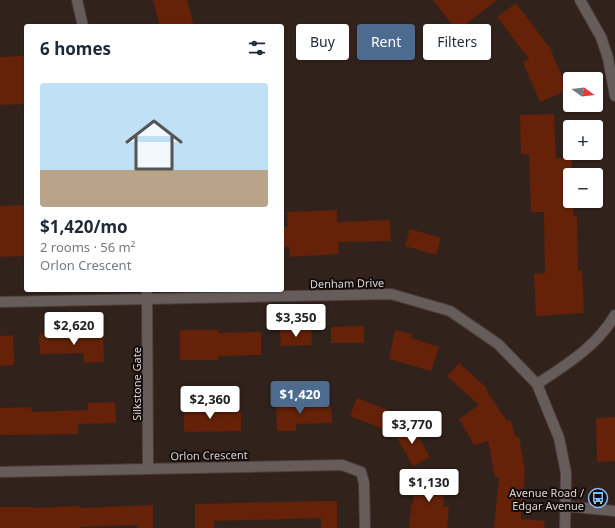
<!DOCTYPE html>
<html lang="en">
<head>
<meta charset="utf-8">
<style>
	:root { --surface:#fff; --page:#f6f6f7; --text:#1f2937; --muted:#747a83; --accent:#4c6b8f }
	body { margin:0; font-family:"Noto Sans",sans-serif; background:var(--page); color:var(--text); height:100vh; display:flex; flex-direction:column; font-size:15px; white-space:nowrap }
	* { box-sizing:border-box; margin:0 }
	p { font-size:13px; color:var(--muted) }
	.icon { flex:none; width:22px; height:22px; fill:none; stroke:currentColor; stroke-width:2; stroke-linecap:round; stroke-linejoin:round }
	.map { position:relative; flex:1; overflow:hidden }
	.sheet { position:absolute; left:24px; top:24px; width:260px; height:268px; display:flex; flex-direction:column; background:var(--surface); border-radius:4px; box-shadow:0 1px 3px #0004 }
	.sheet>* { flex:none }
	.top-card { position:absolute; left:296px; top:24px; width:259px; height:36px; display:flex; gap:8px }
	.needle { width:26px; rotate:105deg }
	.tools { position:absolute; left:563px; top:72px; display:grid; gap:8px }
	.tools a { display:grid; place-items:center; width:40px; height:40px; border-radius:4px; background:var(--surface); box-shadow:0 1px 3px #0004; font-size:20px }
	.price { position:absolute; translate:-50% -34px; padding:0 9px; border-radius:4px; background:#fff; color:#222; font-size:13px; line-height:26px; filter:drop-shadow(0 1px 2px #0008) }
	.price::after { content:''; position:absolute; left:50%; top:24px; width:12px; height:9px; margin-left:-6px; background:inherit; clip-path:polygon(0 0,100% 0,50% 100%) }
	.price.active { background:var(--accent); color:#fff }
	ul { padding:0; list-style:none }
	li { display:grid; align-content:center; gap:8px; height:212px; padding:0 16px }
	li span { display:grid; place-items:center; height:124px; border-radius:4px; color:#555 }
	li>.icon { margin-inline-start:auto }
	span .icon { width:72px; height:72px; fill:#fffc; stroke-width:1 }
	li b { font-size:17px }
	h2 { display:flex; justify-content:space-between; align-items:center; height:48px; padding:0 16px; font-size:17px }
	.chip { padding:0 14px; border-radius:4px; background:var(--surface); box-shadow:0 1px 3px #0004; font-size:14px; line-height:36px }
	.chip.active { background:var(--accent); color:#fff }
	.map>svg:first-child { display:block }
</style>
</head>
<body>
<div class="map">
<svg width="615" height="528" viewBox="0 0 615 528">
	<rect width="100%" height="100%" fill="#31221c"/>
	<!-- building -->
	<path fill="#652208" d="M153,0H187L194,26H160Z
		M433,0H497L457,31Z
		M516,3L550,48L568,90L540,102L523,62L529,59L497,17Z
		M26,56V104L0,105V57Z
		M554,114L556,158H572L570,201H573V216H577L578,271L582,270L584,313L536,316L534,274L545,273L544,212H531L529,154H521L520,115Z
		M26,205V256L0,257V206Z
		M337,210V222L390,220L391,241L338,242L339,254L290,257L289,247H282V227H288L287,212Z
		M410,229L441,238L436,255L405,246Z
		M364,326V343H331V327Z
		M311,329L312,345L281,346L280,330Z
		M180,330H218V333L261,332V355L218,356V360H180Z
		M395,330L412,334L411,338L439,347L431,371L389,359Z
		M39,334H73V336L103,334L104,362L84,363L83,353L40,354Z
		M13,335L14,365L0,366V336Z
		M459,363L487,388L486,390L507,421L511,420L515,437H519L525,471L521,519L545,521L544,528H494L499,477L495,478L488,441L474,445L459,419L479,405L447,376Z
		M357,398L395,413L389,431L350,416Z
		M276,401H296V407L331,406L332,423L296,424V431H277Z
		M115,402L116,423L78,424V434L0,435V408L31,407L32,412L88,410V403Z
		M184,402H201L202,412L241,411V431L184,432Z
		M615,417V461L597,462L596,418Z
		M411,424L430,457L413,466L394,433Z
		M416,473L446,475L443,507H449L447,528H409L411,504L413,505Z
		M320,501H337V528H321V518L214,521V528H195V504Z
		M153,505V528H138L137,525L80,527V528H0V507H33V508L80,506V508Z"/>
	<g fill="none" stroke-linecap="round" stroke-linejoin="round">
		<defs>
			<path id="street" d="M77,0L83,26
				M580,0L601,37L608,58L615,96
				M147,290L148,469
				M0,302L391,294L450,311L498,344L537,384L559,438L566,473L565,528
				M537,384C566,365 597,346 615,315
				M0,472L342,465L361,472L364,483L365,528
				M565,506L615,511"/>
		</defs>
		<!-- street casing -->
		<use href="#street" stroke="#4d3e39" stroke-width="12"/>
		<!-- street -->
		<use href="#street" stroke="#665d5a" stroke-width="10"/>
	</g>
	<!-- icons -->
	<defs>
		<symbol id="bus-ring" viewBox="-11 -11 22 22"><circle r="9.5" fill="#140d0b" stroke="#84bcfb" stroke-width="1.5"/><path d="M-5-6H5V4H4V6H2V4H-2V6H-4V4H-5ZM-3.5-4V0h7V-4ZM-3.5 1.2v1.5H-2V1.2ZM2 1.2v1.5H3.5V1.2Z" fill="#84bcfb"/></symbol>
	</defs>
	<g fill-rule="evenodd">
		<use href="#bus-ring" x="587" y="487" width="22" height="22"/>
	</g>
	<g text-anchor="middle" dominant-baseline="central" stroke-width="4" stroke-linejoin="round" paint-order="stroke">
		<!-- street labels -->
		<g font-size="11" fill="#ded3cf" stroke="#140d0b">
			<text transform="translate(347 283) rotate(-1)">Denham Drive</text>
			<text transform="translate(136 384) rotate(-90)">Silkstone Gate</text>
			<text transform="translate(209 455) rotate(-1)">Orlon Crescent</text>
		</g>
		<!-- poi labels -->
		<g font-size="11" fill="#ded3cf" stroke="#140d0b" text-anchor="end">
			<text x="584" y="492">Avenue Road /<tspan x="584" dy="13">Edgar Avenue</tspan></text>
		</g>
	</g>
</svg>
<div class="tools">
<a><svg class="needle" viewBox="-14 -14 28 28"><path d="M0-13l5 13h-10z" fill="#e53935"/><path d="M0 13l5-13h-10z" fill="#747a83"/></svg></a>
<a>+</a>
<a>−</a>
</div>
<b class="price" style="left:296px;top:338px">$3,350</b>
<b class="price" style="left:74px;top:346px">$2,620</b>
<b class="price active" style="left:300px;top:415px">$1,420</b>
<b class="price" style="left:210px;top:420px">$2,360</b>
<b class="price" style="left:412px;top:445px">$3,770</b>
<b class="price" style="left:429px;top:503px">$1,130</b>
<div class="top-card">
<a class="chip">Buy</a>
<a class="chip active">Rent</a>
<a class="chip">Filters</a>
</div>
<section class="sheet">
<h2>6 homes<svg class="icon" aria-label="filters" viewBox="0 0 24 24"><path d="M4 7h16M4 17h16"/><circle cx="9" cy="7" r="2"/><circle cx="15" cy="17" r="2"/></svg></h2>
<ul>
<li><span style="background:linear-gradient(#bfe0f5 70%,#b9a48a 0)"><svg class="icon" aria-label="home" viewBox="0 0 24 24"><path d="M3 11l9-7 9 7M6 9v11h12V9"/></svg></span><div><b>$1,420/mo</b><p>2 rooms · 56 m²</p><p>Orlon Crescent</p></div></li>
</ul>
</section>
</div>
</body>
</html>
